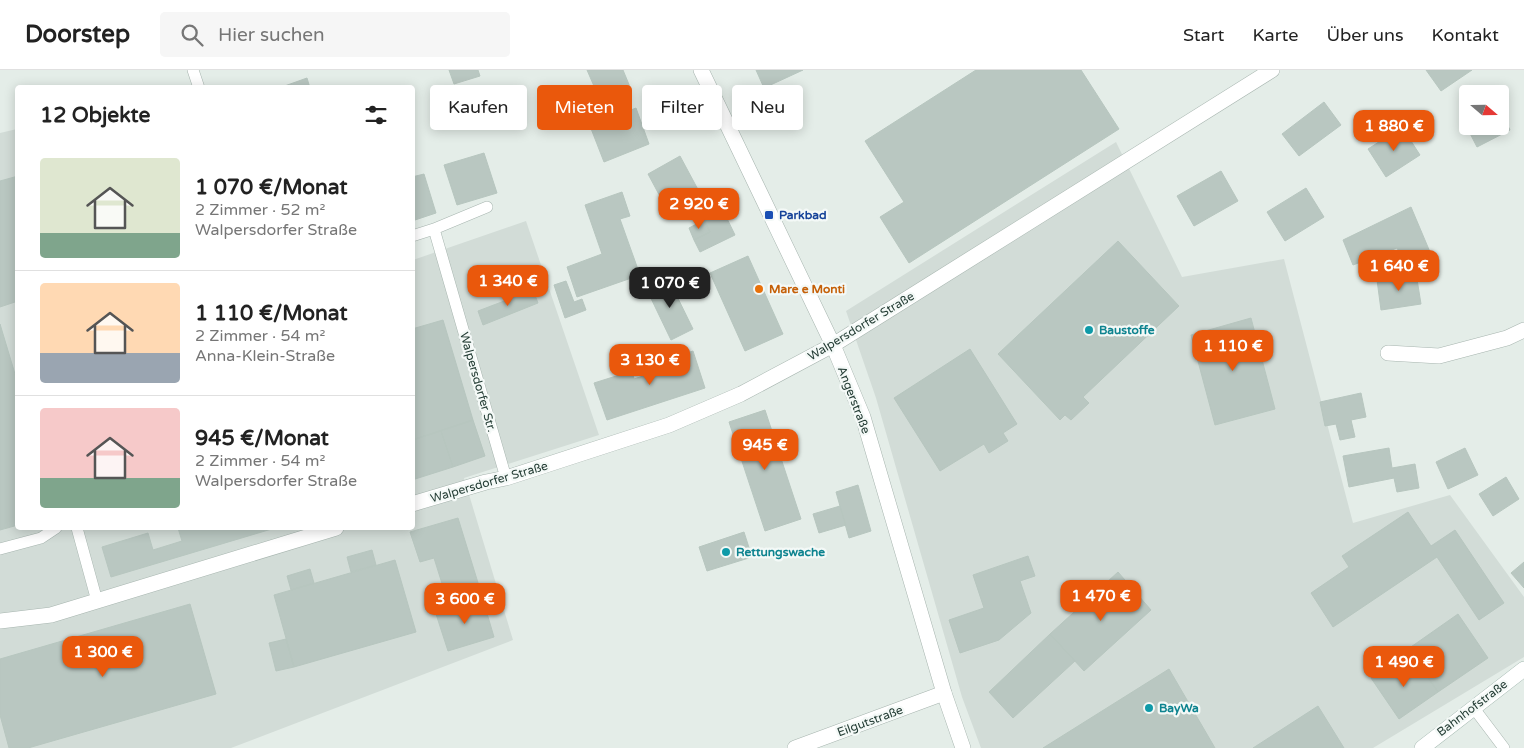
<!DOCTYPE html>
<html lang="de">
<head>
<meta charset="utf-8">
<style>
	:root { --surface:#fff; --page:#f6f6f6; --text:#222; --muted:#767676; --line:#e0e0e0; --accent:#ea580c }
	body { margin:0; font-family:"Varela Round",sans-serif; background:var(--page); color:var(--text); height:100vh; display:flex; flex-direction:column; font-size:19px; white-space:nowrap }
	* { box-sizing:border-box; margin:0 }
	p { font-size:16px; color:var(--muted) }
	.icon { flex:none; width:28px; height:28px; fill:none; stroke:currentColor; stroke-width:2; stroke-linecap:round; stroke-linejoin:round }
	.map { position:relative; flex:1; overflow:hidden }
	.drawer { position:absolute; left:15px; top:15px; width:400px; height:445px; display:flex; flex-direction:column; background:var(--surface); border-radius:5px; box-shadow:0 2px 12px #0003 }
	.drawer>* { flex:none }
	.top-card { position:absolute; left:430px; top:15px; width:475px; height:45px; display:flex; gap:10px }
	.needle { width:32px; rotate:110deg }
	.controls { position:absolute; left:1459px; top:15px; display:grid; gap:10px }
	.controls a { display:grid; place-items:center; width:50px; height:50px; border-radius:5px; background:var(--surface); box-shadow:0 2px 12px #0003; font-size:25px }
	.price { position:absolute; translate:-50% -42px; padding:0 11px; border-radius:10px; background:var(--accent); color:#fff; font-size:16px; line-height:32px; filter:drop-shadow(0 1px 2px #0008) }
	.price::after { content:''; position:absolute; left:50%; top:30px; width:15px; height:11px; margin-left:-8px; background:inherit; clip-path:polygon(0 0,100% 0,50% 100%) }
	.price.active { background:#222; color:#fff }
	ul { padding:0; list-style:none }
	li { display:flex; align-items:center; gap:15px; height:125px; padding:0 25px }
	li+li { border-top:1px solid var(--line) }
	li span { display:grid; place-items:center; flex:none; width:140px; height:100px; border-radius:5px; color:#555 }
	li>.icon { margin-inline-start:auto }
	span .icon { width:60px; height:60px; fill:#fffc; stroke-width:1 }
	li b { font-size:21px }
	h2 { display:flex; justify-content:space-between; align-items:center; height:60px; padding:0 25px; font-size:21px }
	.chip { padding:0 18px; border-radius:5px; background:var(--surface); box-shadow:0 2px 12px #0003; font-size:18px; line-height:45px }
	.chip.active { background:var(--accent); color:#fff }
	header { display:flex; align-items:center; gap:30px; box-sizing:border-box; height:70px; padding:0 25px; background:var(--surface); border-bottom:1px solid var(--line) }
	header strong { font-size:24px }
	nav { display:flex; gap:28px; margin-inline-start:auto; font-size:18px }
	.search { width:350px; height:45px; background:var(--page); display:flex; align-items:center; gap:12px; box-sizing:border-box; padding:0 18px; border-radius:5px; color:var(--muted); font-size:19px }
	.map>svg:first-child { display:block }
</style>
</head>
<body>
<header>
<strong>Doorstep</strong>
<div class="search"><svg class="icon" aria-label="search" viewBox="0 0 24 24"><circle cx="10" cy="10" r="6"/><path d="M15 15l6 6"/></svg>Hier suchen</div>
<nav><a>Start</a><a>Karte</a><a>Über uns</a><a>Kontakt</a></nav>
</header>
<div class="map">
<svg width="1524" height="678" viewBox="0 0 1524 678">
	<rect width="100%" height="100%" fill="#e4ede8"/>
	<!-- built -->
	<path fill="#d2dcd7" d="M17,59L18,458H412L413,190L526,151L599,365L464,408L513,570L231,678H0V63Z
		M1116,72L1182,207L1284,189L1353,453L1450,425L1524,527V587L1373,678H981L962,627L876,328L846,241Z"/>
	<!-- building -->
	<path fill="#b9c7c1" stroke="#b7c6bf" d="M449,0H478L480,6L454,14Z
		M587,0H623L630,17L600,30Z
		M756,0H803L764,18Z
		M976,0H1081L1119,59L909,193L880,147L904,132L865,71Z
		M1426,0H1472L1441,21Z
		M307,8L310,18H279Z
		M1324,32L1341,55L1299,86L1282,64Z
		M636,38L649,74L604,92L590,56Z
		M1500,40L1510,60L1477,77L1461,46L1468,43V56H1500Z
		M1402,57L1420,85L1386,107L1368,79Z
		M484,83L497,123L457,135L444,95Z
		M680,86L702,127L670,145L648,104Z
		M1221,101L1238,131L1194,156L1177,126Z
		M424,104L436,143L412,151V107Z
		M18,106V231L0,237V111Z
		M1306,118L1324,147L1285,171L1267,142Z
		M622,122L630,146L620,149L640,205L577,227L567,197L602,184L585,135Z
		M718,130L735,165L700,182L694,170L710,162L699,140Z
		M1411,137L1430,182L1404,191L1397,178L1353,195L1343,170Z
		M704,150L710,162L694,170L689,158Z
		M1118,171L1179,236L1083,327L1089,333L1071,350L1065,345L1060,350L998,284Z
		M748,186L783,264L745,281L710,203Z
		M1416,203L1421,234L1381,240L1377,210Z
		M668,208L693,259L671,270L646,218Z
		M566,211L574,232L582,229L586,240L565,248L554,215Z
		M533,220L538,233L483,255L478,241Z
		M1251,248L1275,339L1215,355L1191,265Z
		M443,250L473,350L412,370V259Z
		M0,254L18,314V455L0,460Z
		M970,279L1017,354L1003,363L1008,371L989,383L984,374L940,401L894,328Z
		M693,281L705,318L607,350L594,313L632,301L634,309L655,302L653,294Z
		M1361,323L1366,347L1351,350L1355,367L1340,370L1336,354L1325,356L1320,332Z
		M765,340L801,449L765,461L729,352Z
		M473,350L485,386L453,397L441,361Z
		M441,361L453,397L412,410V370Z
		M1389,378L1392,398L1415,394L1419,418L1397,422L1394,408L1349,417L1343,386Z
		M1465,378L1478,405L1448,419L1436,392Z
		M1506,407L1519,429L1493,446L1479,424Z
		M858,415L871,461L849,468L836,422Z
		M840,436L846,455L819,463L813,444Z
		M1408,442L1431,476L1455,460L1504,533L1479,550L1437,487L1333,557L1311,523L1349,497L1342,486Z
		M458,448L483,529L450,539L434,488L420,492L410,462Z
		M178,458H275L111,507L102,477L148,463L153,480L182,471Z
		M744,462L752,487L707,501L699,477Z
		M372,480L376,495L351,502L347,487Z
		M1028,486L1035,506L1020,511L1031,543L999,570L960,583L949,550L984,538L973,505Z
		M395,490L416,562L294,597L274,525Z
		M1524,492V518L1511,503Z
		M310,499L314,513L291,520L287,506Z
		M1118,502L1151,540L1084,601L1050,564Z
		M483,530L494,567L448,581L436,544Z
		M190,534L216,624L28,678H9L0,645V589Z
		M1458,544L1488,588L1438,622L1408,579Z
		M1050,564L1075,591L1013,648L989,622Z
		M286,569L294,597L276,601L269,573Z
		M1418,593L1438,622L1399,649L1371,608L1392,594L1400,605Z
		M1169,599L1215,678H1043Z
		M1318,636L1344,678H1253Z"/>
	<g fill="none" stroke-linecap="round" stroke-linejoin="round">
		<defs>
			<path id="service" d="M193,0L199,18
				M434,159L506,408
				M412,166L434,159L487,137
				M77,458L97,531
				M0,479L41,468L56,458
				M1473,637L1504,678"/>
			<path id="minor" d="M1388,283L1439,286L1507,268L1524,260
				M412,434L486,412L506,408L669,355L741,324L833,275L1272,0
				M0,551L51,545L336,458
				M795,678L944,623"/>
			<path id="tertiary" d="M701,0L833,275L863,347L944,623L963,678"/>
			<path id="secondary" d="M1422,678L1524,599"/>
		</defs>
		<!-- service casing -->
		<use href="#service" stroke="#a7b5af" stroke-width="12"/>
		<!-- minor casing -->
		<use href="#minor" stroke="#a7b5af" stroke-width="16"/>
		<!-- tertiary casing -->
		<use href="#tertiary" stroke="#a7b5af" stroke-width="16"/>
		<!-- secondary casing -->
		<use href="#secondary" stroke="#a3b8b0" stroke-width="16"/>
		<!-- service -->
		<use href="#service" stroke="#fff" stroke-width="11"/>
		<!-- minor -->
		<use href="#minor" stroke="#fff" stroke-width="15"/>
		<!-- tertiary -->
		<use href="#tertiary" stroke="#fff" stroke-width="15"/>
		<!-- secondary -->
		<use href="#secondary" stroke="#fff" stroke-width="15"/>
	</g>
	<!-- markers -->
	<rect fill="#1a4fb4" stroke="#f4f9f7" stroke-width="2" x="764" y="140" width="10" height="10" rx="2.5"/>
	<circle fill="#e8710a" stroke="#f4f9f7" stroke-width="2" cx="759" cy="219" r="5"/>
	<g fill="#0f9aa8" stroke="#f4f9f7" stroke-width="2">
		<circle cx="1089" cy="260" r="5"/>
		<circle cx="726" cy="482" r="5"/>
		<circle cx="1149" cy="638" r="5"/>
	</g>
	<g text-anchor="middle" dominant-baseline="central" stroke-width="4.5" stroke-linejoin="round" paint-order="stroke">
		<!-- transit labels -->
		<g font-size="12" font-weight="bold" fill="#164399" stroke="#f4f9f7" text-anchor="start">
			<text x="779" y="145">Parkbad</text>
		</g>
		<!-- food labels -->
		<g font-size="12" font-weight="bold" fill="#c56008" stroke="#f4f9f7" text-anchor="start">
			<text x="769" y="219">Mare e Monti</text>
		</g>
		<!-- street labels -->
		<g font-size="12" fill="#243d35" stroke="#f4f9f7">
			<text transform="translate(861 256) rotate(-31)">Walpersdorfer Straße</text>
			<text transform="translate(478 312) rotate(74)">Walpersdorfer Str.</text>
			<text transform="translate(854 330) rotate(69)">Angerstraße</text>
			<text transform="translate(489 412) rotate(-16)">Walpersdorfer Straße</text>
			<text transform="translate(1472 638) rotate(-37)">Bahnhofstraße</text>
			<text transform="translate(870 651) rotate(-20)">Eilgutstraße</text>
		</g>
		<!-- culture labels -->
		<g font-size="12" font-weight="bold" fill="#0d838f" stroke="#f4f9f7" text-anchor="start">
			<text x="1099" y="260">Baustoffe</text>
			<text x="736" y="482">Rettungswache</text>
			<text x="1159" y="638">BayWa</text>
		</g>
	</g>
</svg>
<div class="controls">
<a><svg class="needle" viewBox="-14 -14 28 28"><path d="M0-13l5 13h-10z" fill="#e53935"/><path d="M0 13l5-13h-10z" fill="#767676"/></svg></a>
</div>
<b class="price" style="left:1394px;top:82px">1 880 €</b>
<b class="price" style="left:699px;top:160px">2 920 €</b>
<b class="price" style="left:1399px;top:222px">1 640 €</b>
<b class="price" style="left:508px;top:237px">1 340 €</b>
<b class="price active" style="left:670px;top:239px">1 070 €</b>
<b class="price" style="left:1233px;top:302px">1 110 €</b>
<b class="price" style="left:650px;top:316px">3 130 €</b>
<b class="price" style="left:765px;top:401px">945 €</b>
<b class="price" style="left:1101px;top:552px">1 470 €</b>
<b class="price" style="left:465px;top:555px">3 600 €</b>
<b class="price" style="left:103px;top:608px">1 300 €</b>
<b class="price" style="left:1404px;top:618px">1 490 €</b>
<div class="top-card">
<a class="chip">Kaufen</a>
<a class="chip active">Mieten</a>
<a class="chip">Filter</a>
<a class="chip">Neu</a>
</div>
<section class="drawer">
<h2>12 Objekte<svg class="icon" aria-label="filters" viewBox="0 0 24 24"><path d="M4 7h16M4 17h16"/><circle cx="9" cy="7" r="2"/><circle cx="15" cy="17" r="2"/></svg></h2>
<ul>
<li><span style="background:linear-gradient(#dfe7d0 75%,#7fa58c 0)"><svg class="icon" aria-label="home" viewBox="0 0 24 24"><path d="M3 11l9-7 9 7M6 9v11h12V9"/></svg></span><div><b>1 070 €/Monat</b><p>2 Zimmer · 52 m²</p><p>Walpersdorfer Straße</p></div></li>
<li><span style="background:linear-gradient(#ffd9b3 70%,#9aa5b1 0)"><svg class="icon" aria-label="home" viewBox="0 0 24 24"><path d="M3 11l9-7 9 7M6 9v11h12V9"/></svg></span><div><b>1 110 €/Monat</b><p>2 Zimmer · 54 m²</p><p>Anna-Klein-Straße</p></div></li>
<li><span style="background:linear-gradient(#f6c9c9 70%,#7fa58c 0)"><svg class="icon" aria-label="home" viewBox="0 0 24 24"><path d="M3 11l9-7 9 7M6 9v11h12V9"/></svg></span><div><b>945 €/Monat</b><p>2 Zimmer · 54 m²</p><p>Walpersdorfer Straße</p></div></li>
</ul>
</section>
</div>
</body>
</html>
